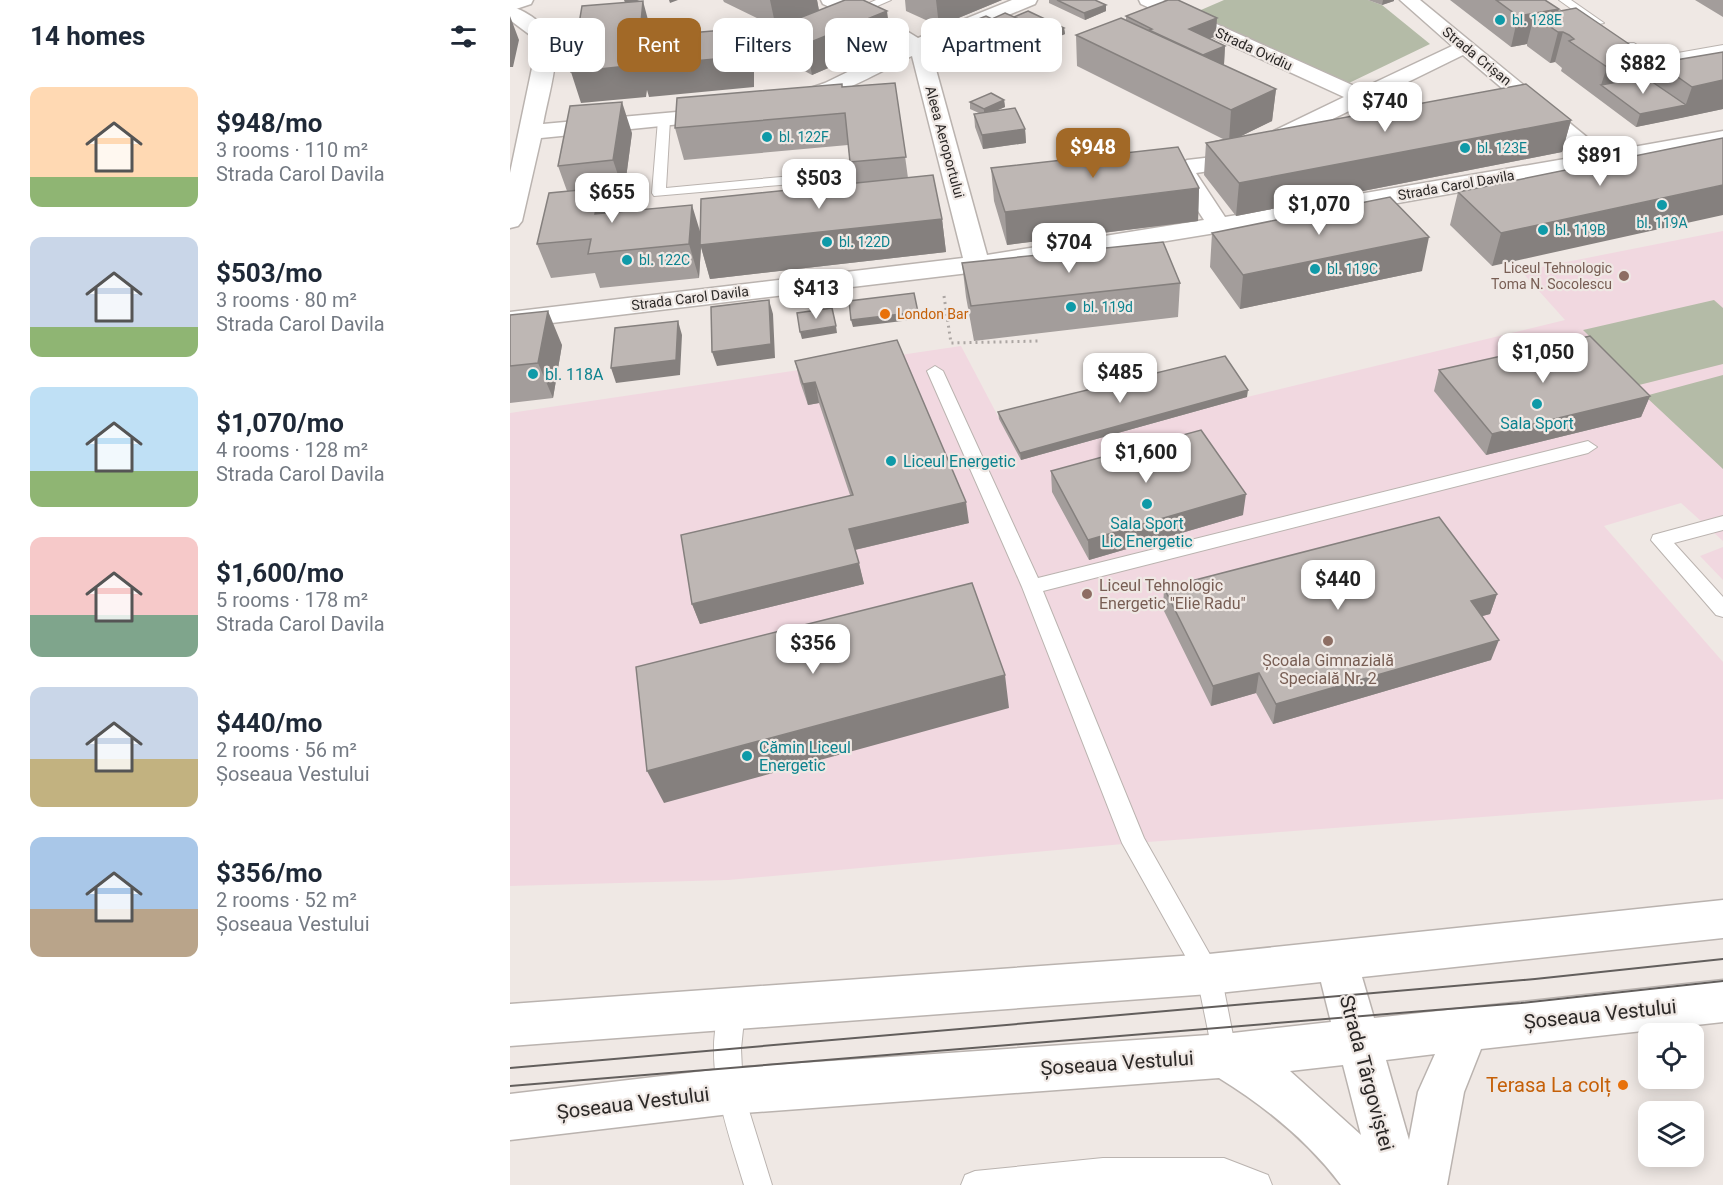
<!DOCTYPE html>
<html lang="en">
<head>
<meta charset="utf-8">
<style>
	:root { --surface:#fff; --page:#f6f6f7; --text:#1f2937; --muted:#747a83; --accent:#a26927 }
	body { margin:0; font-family:Roboto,sans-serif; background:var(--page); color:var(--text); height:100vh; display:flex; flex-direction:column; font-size:22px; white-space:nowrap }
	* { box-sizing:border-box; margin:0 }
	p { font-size:20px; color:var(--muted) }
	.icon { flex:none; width:33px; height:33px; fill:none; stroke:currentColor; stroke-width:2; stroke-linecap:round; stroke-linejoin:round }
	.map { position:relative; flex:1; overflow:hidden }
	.side { display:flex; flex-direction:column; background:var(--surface); width:510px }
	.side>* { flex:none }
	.guide { position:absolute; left:18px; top:18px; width:570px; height:54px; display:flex; gap:12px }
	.buttons { position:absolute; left:1128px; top:1023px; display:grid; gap:12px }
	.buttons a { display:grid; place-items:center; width:66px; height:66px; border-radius:12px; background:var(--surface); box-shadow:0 3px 15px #0003; font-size:30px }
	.price { position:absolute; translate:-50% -51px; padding:0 14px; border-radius:12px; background:#fff; color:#222; font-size:20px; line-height:39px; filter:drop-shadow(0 2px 3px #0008) }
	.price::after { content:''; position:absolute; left:50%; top:36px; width:18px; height:14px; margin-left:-9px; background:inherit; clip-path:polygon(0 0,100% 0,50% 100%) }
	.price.current { background:var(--accent); color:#fff }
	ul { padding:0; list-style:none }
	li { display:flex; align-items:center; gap:18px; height:150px; padding:0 30px }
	li span { display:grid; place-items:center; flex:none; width:168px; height:120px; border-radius:12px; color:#555 }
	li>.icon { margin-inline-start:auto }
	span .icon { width:72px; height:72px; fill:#fffc; stroke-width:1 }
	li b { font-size:26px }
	h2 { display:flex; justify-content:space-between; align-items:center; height:72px; padding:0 30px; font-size:26px }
	.pill { padding:0 21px; border-radius:12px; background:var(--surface); box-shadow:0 3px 15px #0003; font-size:21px; line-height:54px }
	.pill.current { background:var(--accent); color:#fff }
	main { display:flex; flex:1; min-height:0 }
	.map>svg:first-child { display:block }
</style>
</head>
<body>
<main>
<section class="side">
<h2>14 homes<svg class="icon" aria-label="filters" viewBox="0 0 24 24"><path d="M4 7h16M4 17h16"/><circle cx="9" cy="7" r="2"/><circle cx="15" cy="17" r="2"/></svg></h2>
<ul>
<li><span style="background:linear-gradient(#ffd9b3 75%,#8fb573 0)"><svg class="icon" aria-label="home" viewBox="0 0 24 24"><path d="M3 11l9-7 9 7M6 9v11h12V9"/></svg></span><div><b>$948/mo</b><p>3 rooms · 110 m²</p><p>Strada Carol Davila</p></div></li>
<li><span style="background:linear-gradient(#c9d6e8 75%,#8fb573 0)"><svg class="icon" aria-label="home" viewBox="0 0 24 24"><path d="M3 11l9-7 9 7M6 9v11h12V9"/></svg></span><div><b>$503/mo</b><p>3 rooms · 80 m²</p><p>Strada Carol Davila</p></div></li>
<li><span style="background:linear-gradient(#bfe0f5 70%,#8fb573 0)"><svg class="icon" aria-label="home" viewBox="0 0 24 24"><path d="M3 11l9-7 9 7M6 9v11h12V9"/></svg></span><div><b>$1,070/mo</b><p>4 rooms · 128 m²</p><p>Strada Carol Davila</p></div></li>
<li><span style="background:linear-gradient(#f6c9c9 65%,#7fa58c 0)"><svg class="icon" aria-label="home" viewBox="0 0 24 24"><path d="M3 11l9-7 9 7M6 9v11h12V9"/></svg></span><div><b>$1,600/mo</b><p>5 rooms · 178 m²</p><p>Strada Carol Davila</p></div></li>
<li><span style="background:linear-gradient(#c9d6e8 60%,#c2b280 0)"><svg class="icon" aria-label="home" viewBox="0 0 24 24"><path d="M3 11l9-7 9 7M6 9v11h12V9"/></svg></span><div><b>$440/mo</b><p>2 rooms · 56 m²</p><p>Șoseaua Vestului</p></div></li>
<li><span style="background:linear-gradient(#a9c7e8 60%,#b9a48a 0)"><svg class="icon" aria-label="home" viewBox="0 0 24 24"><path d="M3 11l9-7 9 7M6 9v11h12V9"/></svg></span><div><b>$356/mo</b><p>2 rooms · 52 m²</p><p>Șoseaua Vestului</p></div></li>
</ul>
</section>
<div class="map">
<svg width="1213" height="1185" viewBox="0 0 1213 1185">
	<rect width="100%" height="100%" fill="#efe8e4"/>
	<!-- education -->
	<path fill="#f1d8e0" d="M1213,231V541L1171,503L1094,526L1213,662V799L624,843L218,880L0,886V413L451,346L511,460L737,397L1055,320L1011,271Z
		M1213,547V580L1190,556Z"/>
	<!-- green -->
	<path fill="#b4bba7" d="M714,0H858L872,5L920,44L839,83L684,13Z
		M1204,300L1213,308V364L1129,385L1073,330Z
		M1213,375V469L1135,396Z"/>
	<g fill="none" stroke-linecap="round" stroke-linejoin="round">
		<defs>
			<path id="lane" d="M366,0H381L349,14L339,12Z
				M1049,0H1061L1094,23L1084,25Z
				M1116,43H1124L1145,57L1213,45V53L1143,65L1116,47Z
				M154,116L160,120L156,188L282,176L289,180L282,184L144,196L142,193L148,120Z
				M425,366L433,371L528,578L1078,441L1087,447L1078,453L533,591L634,838L711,974L727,1056L723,1065L714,1069L705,1065L687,977L612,843L512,587L417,371Z
				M1213,516V530L1164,543L1213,597V617L1206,615L1141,540L1143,535Z
				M222,998L231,1001L235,1010L231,1049L233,1091L262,1185H234C218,1130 189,1058 213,1001Z
				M593,1158H714L758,1175L762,1185H451L455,1175L465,1171Z"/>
			<path id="street" d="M311,0H335L377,19L408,38L502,0H527L525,4L417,49L422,55L477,255L694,220L662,171L677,160L712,156L834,97L631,4L629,0H653L851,89L942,46L890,0H910L1095,152L1213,131V145L871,206L467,272L0,328V312L453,258L402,56C377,68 302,111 278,104L274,100L278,96L315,83L393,45L363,27L313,4ZM953,55L1072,156L715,217L686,173L725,167Z
				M0,6C17,11 45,29 46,50C46,71 37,102 33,124L211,108L219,109L222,114L219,119L211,120L31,138L12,221L8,226L0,228V173L26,49L20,35L0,20Z"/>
			<path id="secondary" d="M0,0H23L21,4L0,11Z
				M1213,900V938L852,977L864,1018L1213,980V1022L971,1049L954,1092L937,1185H831C798,1141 756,1107 709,1078L220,1114L0,1140V1094L220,1068L714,1034L821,1022L811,982L699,994L0,1046V1004L699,954ZM925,1054L908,1092L899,1140L876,1060ZM833,1065L851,1135L780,1071Z"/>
		</defs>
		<!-- lane casing -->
		<use href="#lane" stroke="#bab3af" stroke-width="2"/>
		<!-- street casing -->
		<use href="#street" stroke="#bab3af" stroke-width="3"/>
		<!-- secondary casing -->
		<use href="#secondary" stroke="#bab3af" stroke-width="3"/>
		<!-- path -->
		<path stroke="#aca6a3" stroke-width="3" stroke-dasharray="2 4" stroke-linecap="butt" d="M434,296L441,343L531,341"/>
		<!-- lane -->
		<use href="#lane" fill="#fff" fill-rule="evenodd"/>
		<!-- street -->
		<use href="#street" fill="#fff" fill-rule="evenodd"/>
		<!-- secondary -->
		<use href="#secondary" fill="#fff" fill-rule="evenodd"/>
		<!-- tram -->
		<path stroke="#625e5c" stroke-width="2" d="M0,1068L1025,979L1213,959
			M0,1086L1011,1003L1213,981"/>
	</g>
	<!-- wall -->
	<path fill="#a39d9b" d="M213,0H307L309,10L381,41L302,75L270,58L264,28L265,27L214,2Z
		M395,0H492L429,26L396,11Z
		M539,0H585L596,5V11L575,20L539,3Z
		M858,0H884V1L872,5Z
		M940,0H1035L1049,9L1048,11L1141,59L1135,77L1142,82L1148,63L1213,52V109L1126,127L1051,71L1052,68L1045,62L1040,63L1017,46V44L1001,47Z
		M1185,0H1213V17Z
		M616,16L706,36L700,38L715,46L714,64L713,65L766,89L762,121L731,136L1061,120L1052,152L726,216L694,175L696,143L713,139L567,66L566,35L616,20Z
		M504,17L554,28L555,34L536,42L530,39V41L504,52L493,47L494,59L470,69L430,49L428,36L464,32L463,21Z
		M385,83L398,178L432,219L436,252L200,279L191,247L189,278L90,288L85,273L41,278L27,244L57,191L48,166L122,133L114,193L92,195L98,213L190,235L343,183L340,162L338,145L174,160L165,128L332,87Z
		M494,100L495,107L485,111L515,129L516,143L473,149L465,127L464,114L469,113L460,109V102Z
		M1213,138L982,266L940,225L948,192Z
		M481,168L689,188L688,221L497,245L484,201Z
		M702,233L912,271L730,309L700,267Z
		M452,263L670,283L668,317L464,341L456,297Z
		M0,315L52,345L43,398L0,403Z
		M285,361L459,523L345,550L354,584L190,624L182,604L340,495L309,403L298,405L290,382Z
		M929,370L1140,396L1131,417L976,455L924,391Z
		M737,397L511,460L489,419L488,412Z
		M541,471L733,515L579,560L542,492Z
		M654,588L987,594L980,614L972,616L981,660L763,724L746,693L701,706L653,609Z"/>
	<!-- shaded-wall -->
	<path fill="#85807e" d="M114,0H130L116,5Z
		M159,0H168L160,3Z
		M260,0H307L309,11L266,28Z
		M426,0H492L429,26Z
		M873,0H884V1L872,5Z
		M133,1L141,31L139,65L237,28L244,59V87L139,97L137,90L136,97L71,103L61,72Z
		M596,5V11L575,20L574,13Z
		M1049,9L1043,29L1024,16L1017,44L1001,47L1008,16Z
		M377,11L381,41L302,75L296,44Z
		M0,16L9,40L3,67H0Z
		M707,18L706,36L678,47L679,29Z
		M529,28L530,41L504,52V39Z
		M554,28L555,34L536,42V36Z
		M1048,32H1053L1045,62L1040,63Z
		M493,46L494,59L470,69L469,56Z
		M715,46L714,64L684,78L685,59Z
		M1141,59L1131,90L1091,85L1097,67Z
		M1213,80V109L1171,118L1182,87Z
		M766,89L762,121L719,142L721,110Z
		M494,100L495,107L474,116V109Z
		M112,102L122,133L114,193L103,160Z
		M1176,105L1171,118L1126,127L1130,114Z
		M1061,120L1052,152L726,216L729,183Z
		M515,129L516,143L473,149L472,135Z
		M1213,185V215L982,266L991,233Z
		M90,188L101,221L85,214Z
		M689,188L688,221L497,245L495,212Z
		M182,205L192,238L432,219L436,252L200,279L191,247L189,278L179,244Z
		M919,237L912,271L730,309L733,275Z
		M259,300L263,314L265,358L207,366L202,352Z
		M38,311L52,345L43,398L28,363Z
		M408,312L409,319L343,327L341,320Z
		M168,321L172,335L170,375L106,383L101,368Z
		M326,326L327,333L292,339L290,332Z
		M305,382L309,403L298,405L293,384Z
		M738,390L737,397L511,460L510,453Z
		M1140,396L1131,417L976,455L982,434Z
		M736,494L733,515L579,560L578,540Z
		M456,502L459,523L344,550L339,529Z
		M349,563L354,584L190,624L182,604Z
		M987,594L980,614L954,621L961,601Z
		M989,640L981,660L763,724L766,704Z
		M749,673L746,693L701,706L703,686Z
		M495,675L499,708L154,803L137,771Z"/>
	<!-- building -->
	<path fill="#beb7b4" stroke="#85807e" stroke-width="1.5" d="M335,0H353L377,11L296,44L264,28Z
		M547,0H585L596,5L574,13Z
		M658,0H668L707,18L679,29L715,46L693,55L639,30L642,29L616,16Z
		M986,0H1035L1049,9L1008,16Z
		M133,1L127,65L61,72L72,6Z
		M1066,8L1141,59L1097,67L1059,41L1064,39L1059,35L1053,32H1048L1024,16Z
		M518,11L554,28L536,36L529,33V28L504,17Z
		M495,13L529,28L504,39L463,21L476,16L482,19Z
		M611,18L766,89L721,110L566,35Z
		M453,27L493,46L469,56L428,36Z
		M237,28V56L130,66L133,37Z
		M1213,52V80L1182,87L1148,63Z
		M1135,77L1176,105L1130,114L1091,85Z
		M385,83L396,157L340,162L335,113L165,128L167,98L332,84V87Z
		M1016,84L1061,120L729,183L696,143Z
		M481,93L494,100L474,109L460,102Z
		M112,102L103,160L48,166L60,106Z
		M505,108L515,129L472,135L464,114Z
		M1213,138V185L991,233L948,192Z
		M668,147L689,188L495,212L481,168Z
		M423,175L432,219L190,245L191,199Z
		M90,188L85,214L182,205L179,244L78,254L81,239L27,244L39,193Z
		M880,197L919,237L733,275L702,233Z
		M653,242L670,283L461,306L452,263Z
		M404,293L408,312L341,320L339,301Z
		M259,300L261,344L202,352L201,307Z
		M322,308L326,326L290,332L287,313Z
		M38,311L28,363L0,366V315Z
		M168,321L166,360L101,368L105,328Z
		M1080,336L1140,396L982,434L929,370Z
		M387,340L456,502L339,529L349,563L182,604L171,535L343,495L305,382L293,384L285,361Z
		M715,356L738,390L510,453L488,412Z
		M691,430L736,494L578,540L541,471Z
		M929,517L987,594L961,601L989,640L766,704L749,673L703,686L654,588Z
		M462,583L495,675L137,771L126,667Z"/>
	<!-- markers -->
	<g fill="#0f9aa8" stroke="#efe8e4" stroke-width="2">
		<circle cx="990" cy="20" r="6"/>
		<circle cx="257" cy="137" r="6"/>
		<circle cx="955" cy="148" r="6"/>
		<circle cx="1152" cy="205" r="6"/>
		<circle cx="1033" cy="230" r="6"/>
		<circle cx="317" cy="242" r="6"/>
		<circle cx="117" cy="260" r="6"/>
		<circle cx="805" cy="269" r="6"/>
		<circle cx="561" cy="307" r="6"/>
		<circle cx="23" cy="374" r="6"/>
		<circle cx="1027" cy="404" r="6"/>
		<circle cx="381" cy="461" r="6"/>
		<circle cx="637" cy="504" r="6"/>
		<circle cx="237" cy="756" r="6"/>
	</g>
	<g fill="#8d6e63" stroke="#efe8e4" stroke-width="2">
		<circle cx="1114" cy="276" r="6"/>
		<circle cx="577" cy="594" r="6"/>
		<circle cx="818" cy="641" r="6"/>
	</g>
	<g fill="#e8710a" stroke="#efe8e4" stroke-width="2">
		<circle cx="375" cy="314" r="6"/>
		<circle cx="1113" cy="1085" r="6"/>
	</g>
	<g text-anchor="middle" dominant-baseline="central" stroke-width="4.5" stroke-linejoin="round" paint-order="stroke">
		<!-- far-culture labels -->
		<g font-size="14" fill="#0d838f" stroke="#efe8e4" text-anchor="start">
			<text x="1002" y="20">bl. 128E</text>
			<text x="269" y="137">bl. 122F</text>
			<text x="967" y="148">bl. 123E</text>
			<text x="1152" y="223" text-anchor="middle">bl. 119A</text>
			<text x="1045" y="230">bl. 119B</text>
			<text x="329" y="242">bl. 122D</text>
			<text x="129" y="260">bl. 122C</text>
			<text x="817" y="269">bl. 119C</text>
			<text x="573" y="307">bl. 119d</text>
		</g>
		<!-- far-street labels -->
		<g font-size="14" fill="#2b2827" stroke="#efe8e4">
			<text transform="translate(744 49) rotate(25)">Strada Ovidiu</text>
			<text transform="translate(967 56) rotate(39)">Strada Crișan</text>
			<text transform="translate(435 142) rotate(75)">Aleea Aeroportului</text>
			<text transform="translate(946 185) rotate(-10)">Strada Carol Davila</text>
			<text transform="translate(180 298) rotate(-7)">Strada Carol Davila</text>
		</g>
		<!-- far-education labels -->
		<g font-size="14" fill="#785e54" stroke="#efe8e4" text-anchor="end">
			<text x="1102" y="268">Liceul Tehnologic<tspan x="1102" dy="16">Toma N. Socolescu</tspan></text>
		</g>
		<!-- far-food labels -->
		<g font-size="14" fill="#c56008" stroke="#efe8e4" text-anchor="start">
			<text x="387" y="314">London Bar</text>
		</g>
		<!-- culture labels -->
		<g font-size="16" fill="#0d838f" stroke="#efe8e4" text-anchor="start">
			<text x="35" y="374">bl. 118A</text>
			<text x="1027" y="423" text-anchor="middle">Sala Sport</text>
			<text x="393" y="461">Liceul Energetic</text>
			<text x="637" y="523" text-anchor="middle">Sala Sport<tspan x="637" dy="18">Lic Energetic</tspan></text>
			<text x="249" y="747">Cămin Liceul<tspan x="249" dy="18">Energetic</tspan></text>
		</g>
		<!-- education labels -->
		<g font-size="16" fill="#785e54" stroke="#efe8e4" text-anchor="start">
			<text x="589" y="585">Liceul Tehnologic<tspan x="589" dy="18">Energetic "Elie Radu"</tspan></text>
			<text x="818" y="660" text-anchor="middle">Școala Gimnazială<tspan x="818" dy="18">Specială Nr. 2</tspan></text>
		</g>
		<!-- near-street labels -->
		<g font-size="20" fill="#2b2827" stroke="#efe8e4">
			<text transform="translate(1090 1014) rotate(-6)">Șoseaua Vestului</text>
			<text transform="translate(607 1063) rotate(-4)">Șoseaua Vestului</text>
			<text transform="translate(857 1073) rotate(75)">Strada Târgoviștei</text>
			<text transform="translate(123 1103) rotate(-7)">Șoseaua Vestului</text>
		</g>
		<!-- near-food labels -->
		<g font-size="20" fill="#c56008" stroke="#efe8e4" text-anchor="end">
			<text x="1101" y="1085">Terasa La colț</text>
		</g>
	</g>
</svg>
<div class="buttons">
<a><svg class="icon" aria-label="locate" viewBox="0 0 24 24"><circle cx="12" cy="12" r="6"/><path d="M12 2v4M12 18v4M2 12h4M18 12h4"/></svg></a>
<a><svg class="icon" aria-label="layers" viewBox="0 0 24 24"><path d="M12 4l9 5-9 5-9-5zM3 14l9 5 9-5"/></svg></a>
</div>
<b class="price" style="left:1133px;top:95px">$882</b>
<b class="price" style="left:875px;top:133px">$740</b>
<b class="price current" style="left:583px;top:179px">$948</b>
<b class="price" style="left:1090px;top:187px">$891</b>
<b class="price" style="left:309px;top:210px">$503</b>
<b class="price" style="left:102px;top:224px">$655</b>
<b class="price" style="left:809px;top:236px">$1,070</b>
<b class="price" style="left:559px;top:274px">$704</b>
<b class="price" style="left:306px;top:320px">$413</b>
<b class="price" style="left:1033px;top:384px">$1,050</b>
<b class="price" style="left:610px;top:404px">$485</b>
<b class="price" style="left:636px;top:484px">$1,600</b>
<b class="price" style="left:828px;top:611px">$440</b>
<b class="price" style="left:303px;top:675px">$356</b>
<div class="guide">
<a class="pill">Buy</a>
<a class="pill current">Rent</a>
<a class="pill">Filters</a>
<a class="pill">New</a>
<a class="pill">Apartment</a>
</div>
</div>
</main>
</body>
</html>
